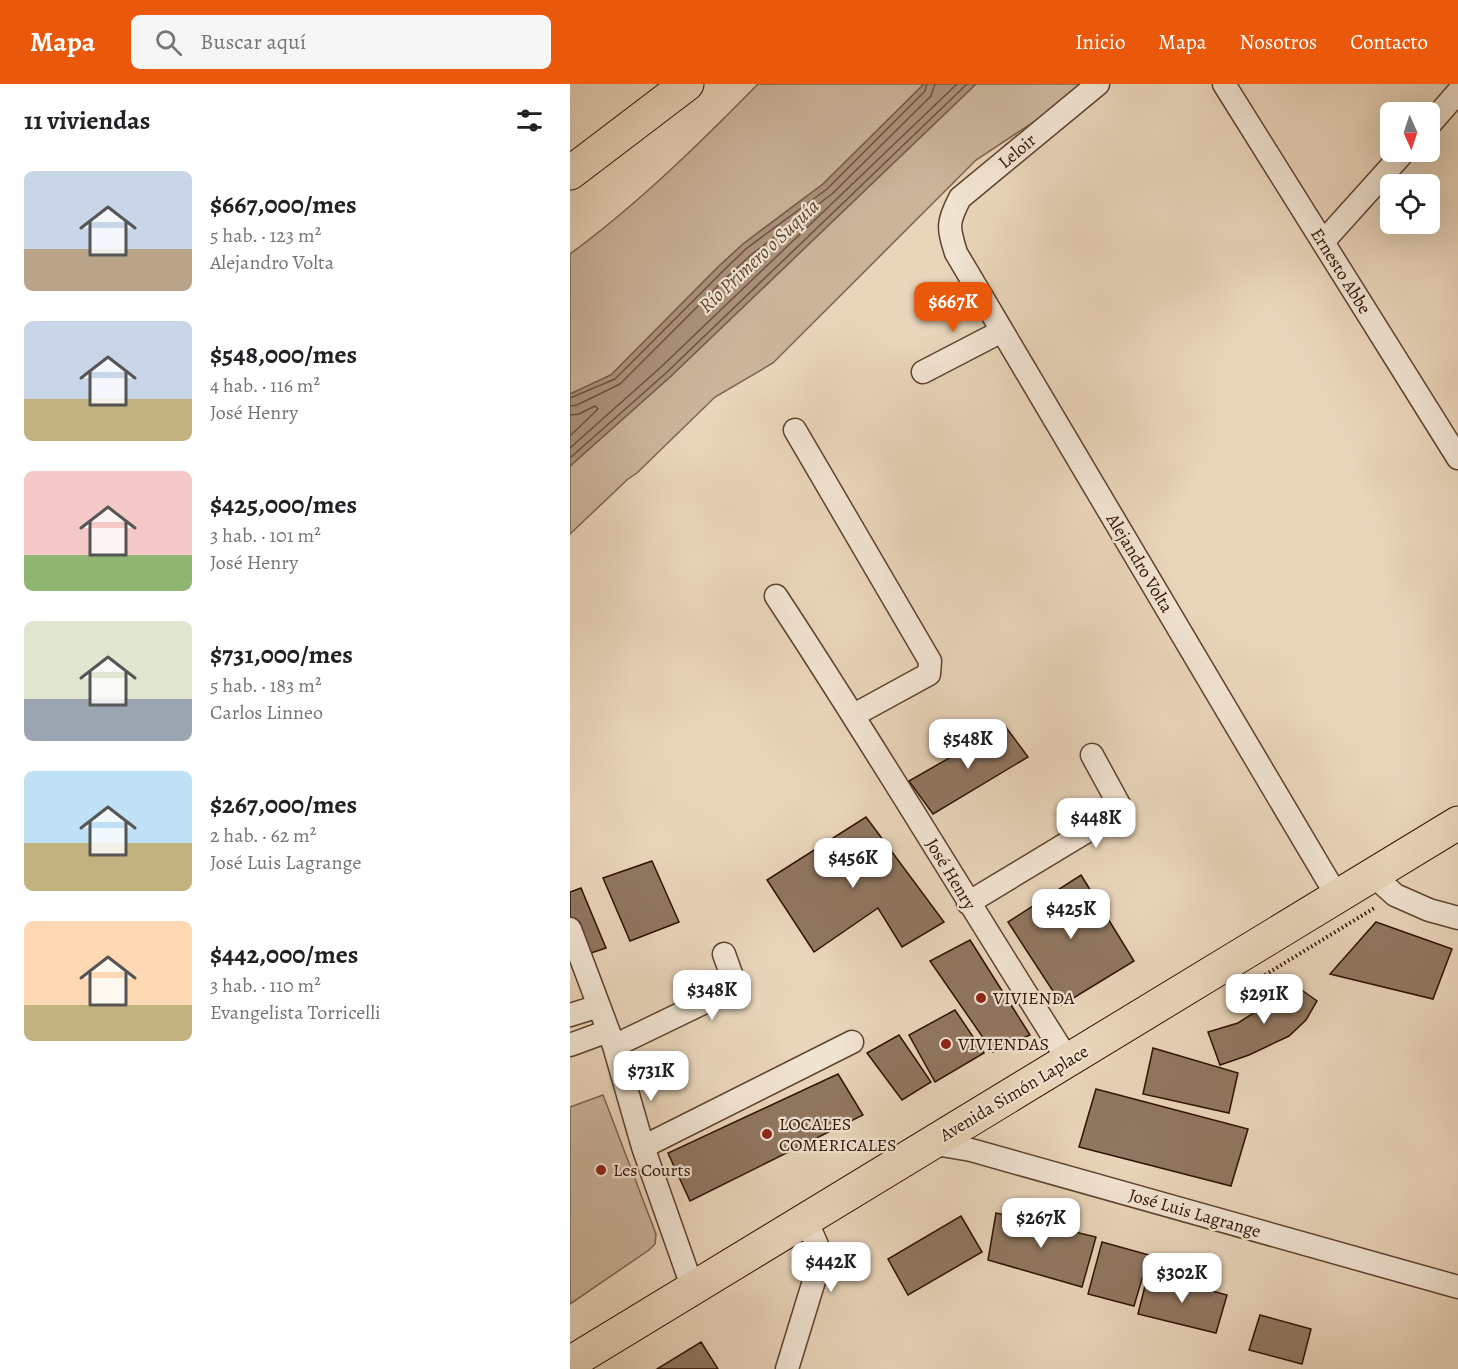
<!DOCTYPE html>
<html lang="es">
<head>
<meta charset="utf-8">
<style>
	:root { --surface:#fff; --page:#f6f6f6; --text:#202124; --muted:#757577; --accent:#ea580c }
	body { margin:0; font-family:Alegreya,serif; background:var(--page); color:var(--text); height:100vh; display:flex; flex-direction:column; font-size:22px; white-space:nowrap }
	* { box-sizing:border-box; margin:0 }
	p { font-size:20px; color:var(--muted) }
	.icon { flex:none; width:33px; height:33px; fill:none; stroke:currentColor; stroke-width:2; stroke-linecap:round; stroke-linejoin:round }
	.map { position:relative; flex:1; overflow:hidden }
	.panel { display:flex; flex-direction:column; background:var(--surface); width:570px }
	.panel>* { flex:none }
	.needle { width:39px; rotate:177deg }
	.buttons { position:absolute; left:810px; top:18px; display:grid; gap:12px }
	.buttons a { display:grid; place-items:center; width:60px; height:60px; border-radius:9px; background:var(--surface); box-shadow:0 6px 24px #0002; font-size:30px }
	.price { position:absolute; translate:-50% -51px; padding:0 14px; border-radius:12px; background:#fff; color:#222; font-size:20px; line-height:39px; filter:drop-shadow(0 2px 3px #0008) }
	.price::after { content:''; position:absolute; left:50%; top:36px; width:18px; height:14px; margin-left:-9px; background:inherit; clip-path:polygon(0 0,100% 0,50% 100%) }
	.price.on { background:var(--accent); color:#fff }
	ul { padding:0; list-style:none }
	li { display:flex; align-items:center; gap:18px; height:150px; padding:0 24px }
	li span { display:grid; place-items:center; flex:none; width:168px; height:120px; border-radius:9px; color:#555 }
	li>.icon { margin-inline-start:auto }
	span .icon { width:72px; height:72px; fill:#fffc; stroke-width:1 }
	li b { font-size:26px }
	h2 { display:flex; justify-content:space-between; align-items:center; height:72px; padding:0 24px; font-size:26px }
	header { display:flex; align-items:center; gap:36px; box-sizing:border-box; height:84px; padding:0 30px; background:var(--accent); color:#fff }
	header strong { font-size:28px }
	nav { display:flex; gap:33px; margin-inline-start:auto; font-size:21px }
	.search { width:420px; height:54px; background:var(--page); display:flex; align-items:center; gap:15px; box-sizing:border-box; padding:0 21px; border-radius:9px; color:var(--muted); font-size:22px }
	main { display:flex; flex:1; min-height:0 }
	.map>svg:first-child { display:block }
</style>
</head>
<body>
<header>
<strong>Mapa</strong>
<div class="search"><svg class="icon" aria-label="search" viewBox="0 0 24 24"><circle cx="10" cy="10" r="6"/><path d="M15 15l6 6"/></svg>Buscar aquí</div>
<nav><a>Inicio</a><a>Mapa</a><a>Nosotros</a><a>Contacto</a></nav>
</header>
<main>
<section class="panel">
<h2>11 viviendas<svg class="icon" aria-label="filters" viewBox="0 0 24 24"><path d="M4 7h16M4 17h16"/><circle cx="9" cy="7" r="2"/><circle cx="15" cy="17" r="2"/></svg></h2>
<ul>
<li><span style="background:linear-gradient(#c9d6e8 65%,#b9a48a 0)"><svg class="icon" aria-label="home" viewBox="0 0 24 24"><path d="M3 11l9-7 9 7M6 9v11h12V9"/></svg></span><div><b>$667,000/mes</b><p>5 hab. · 123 m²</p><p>Alejandro Volta</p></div></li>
<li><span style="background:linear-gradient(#c9d6e8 65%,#c2b280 0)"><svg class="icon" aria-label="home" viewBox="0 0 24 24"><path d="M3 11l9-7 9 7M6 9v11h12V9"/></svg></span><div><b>$548,000/mes</b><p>4 hab. · 116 m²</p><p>José Henry</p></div></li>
<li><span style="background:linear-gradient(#f6c9c9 70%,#8fb573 0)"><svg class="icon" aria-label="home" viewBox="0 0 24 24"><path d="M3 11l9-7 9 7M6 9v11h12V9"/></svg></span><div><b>$425,000/mes</b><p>3 hab. · 101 m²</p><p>José Henry</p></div></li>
<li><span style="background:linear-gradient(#dfe7d0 65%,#9aa5b1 0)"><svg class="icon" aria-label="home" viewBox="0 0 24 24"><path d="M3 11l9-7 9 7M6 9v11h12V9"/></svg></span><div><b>$731,000/mes</b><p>5 hab. · 183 m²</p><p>Carlos Linneo</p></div></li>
<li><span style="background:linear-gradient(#bfe0f5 60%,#c2b280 0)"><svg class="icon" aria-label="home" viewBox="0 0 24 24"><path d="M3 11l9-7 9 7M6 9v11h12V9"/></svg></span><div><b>$267,000/mes</b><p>2 hab. · 62 m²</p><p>José Luis Lagrange</p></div></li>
<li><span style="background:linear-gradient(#ffd9b3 70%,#c2b280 0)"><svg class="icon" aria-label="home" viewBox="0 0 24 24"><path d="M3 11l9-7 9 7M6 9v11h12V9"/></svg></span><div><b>$442,000/mes</b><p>3 hab. · 110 m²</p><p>Evangelista Torricelli</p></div></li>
</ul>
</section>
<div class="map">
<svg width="888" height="1285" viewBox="0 0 888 1285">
	<rect width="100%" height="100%" fill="#e9d5ba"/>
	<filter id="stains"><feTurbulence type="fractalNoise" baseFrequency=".00333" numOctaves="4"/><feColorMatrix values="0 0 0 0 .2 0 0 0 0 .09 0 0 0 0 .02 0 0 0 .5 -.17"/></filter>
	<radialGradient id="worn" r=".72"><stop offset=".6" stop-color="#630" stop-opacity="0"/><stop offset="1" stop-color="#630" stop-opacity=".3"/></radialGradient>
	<!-- green -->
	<path fill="#cab49a" stroke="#7d624d" stroke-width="1.5" d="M188,0H354L253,100L173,160L148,183L41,291L0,310V170C68,120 129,60 188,0Z
		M406,0H521L406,76L203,279L145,313L67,389L58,395L0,450V382L100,293Z
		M33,1011L86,1150L85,1160L79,1166L0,1220V1023Z"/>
	<!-- water -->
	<path fill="#aa927b" stroke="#795e4a" stroke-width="1.5" d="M354,0H406L100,293L0,382V310L41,291L148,183L173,160L253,100Z"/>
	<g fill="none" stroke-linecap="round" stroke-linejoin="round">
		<!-- shore -->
		<path stroke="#6d523e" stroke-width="1.5" d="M0,314L45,295L153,187L177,164L257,105L355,7L357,0
			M0,322L7,321L50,300L158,192L182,170L262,110L361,12L365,0
			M0,331L9,330L25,322L28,325L0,352
			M0,364L91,283L387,0
			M0,374L96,289L397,0"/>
	</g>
	<!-- building -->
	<path fill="#907761" stroke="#301100" stroke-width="1.5" d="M435,642L458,673L363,730L339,697Z
		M296,733L374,838L332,863L308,824L244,868L197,796Z
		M82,777L109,838L60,857L33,794Z
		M511,791L564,877L492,921L438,838Z
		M11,804L36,864L0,876V808Z
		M806,838L882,865L863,915L760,890Z
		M400,856L460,951L423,968L360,877Z
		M719,897L747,917L736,936L719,952L679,971L650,981L638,948L668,939L696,921Z
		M385,926L414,969L365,998L339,951Z
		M329,951L361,998L332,1016L297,969Z
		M583,964L668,989L659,1029L573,1010Z
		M268,990L293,1031L120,1117L98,1069Z
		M526,1005L678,1045L661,1102L509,1063Z
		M426,1129L526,1153L512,1203L418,1176Z
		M391,1132L412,1168L338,1211L318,1175Z
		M532,1158L579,1171L564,1222L518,1210Z
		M578,1190L657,1211L646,1249L568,1230Z
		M690,1231L741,1245L732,1280L679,1266Z
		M131,1258L148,1285H87Z"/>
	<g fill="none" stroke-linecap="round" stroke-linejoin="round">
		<defs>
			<path id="minor" d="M528,0L390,114C377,139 378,143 386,169L767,812
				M654,0L888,374
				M860,40L888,8
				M753,158L834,68
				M353,288L432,247
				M225,346L360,577L359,590L284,631
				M206,512C307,665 400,822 498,976
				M803,791L825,811L859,826L888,834
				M398,819L552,726L522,671
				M0,845L44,962L73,1063L123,1205
				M0,931L29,922
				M0,961L38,947
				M44,962L162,905L164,898L154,870
				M360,1059L401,1066L888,1203
				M73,1063L282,958
				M217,1285L247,1187V1161L236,1136"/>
			<path id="primary" d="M0,1279L888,739"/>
			<path id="motorway" d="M0,89L117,0"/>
		</defs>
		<!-- minor casing -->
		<use href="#minor" stroke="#5e422e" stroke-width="25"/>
		<!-- primary casing -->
		<use href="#primary" stroke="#301100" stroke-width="35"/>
		<!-- motorway casing -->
		<use href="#motorway" stroke="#301100" stroke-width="35"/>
		<!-- path -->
		<path stroke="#301100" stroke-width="4" stroke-dasharray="1.5 3" stroke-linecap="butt" d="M672,905L806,823"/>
		<!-- minor -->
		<use href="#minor" stroke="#f1e4d2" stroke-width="22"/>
		<!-- primary -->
		<use href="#primary" stroke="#e9d5ba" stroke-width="33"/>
		<!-- motorway -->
		<use href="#motorway" stroke="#e9d5ba" stroke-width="33"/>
	</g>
	<!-- markers -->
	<g fill="#8f2418" stroke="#f1e4d2" stroke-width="2">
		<circle cx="411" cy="914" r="6"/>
		<circle cx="376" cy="960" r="6"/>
		<circle cx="197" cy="1050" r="6"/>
		<circle cx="31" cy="1086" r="6"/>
	</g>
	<g text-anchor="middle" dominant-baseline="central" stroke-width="4.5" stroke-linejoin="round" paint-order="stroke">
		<!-- street labels -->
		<g font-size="18" fill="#301100" stroke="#f1e4d2">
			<text transform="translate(447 67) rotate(-40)">Leloir</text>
			<text transform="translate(771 187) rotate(58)">Ernesto Abbe</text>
			<text transform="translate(570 479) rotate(59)">Alejandro Volta</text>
			<text transform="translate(381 790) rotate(59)">José Henry</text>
			<text transform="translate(444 1009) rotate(-31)">Avenida Simón Laplace</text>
			<text transform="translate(625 1129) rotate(16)">José Luis Lagrange</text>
		</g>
		<!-- poi labels -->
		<g font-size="18" fill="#301100" stroke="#f1e4d2" text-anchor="start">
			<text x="423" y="914">VIVIENDA</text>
			<text x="388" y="960">VIVIENDAS</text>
			<text x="209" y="1040">LOCALES<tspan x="209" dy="21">COMERICALES</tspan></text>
			<text x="43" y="1086">Les Courts</text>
		</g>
		<!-- water labels -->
		<g font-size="20" font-style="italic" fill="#614531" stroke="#f1e4d2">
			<text transform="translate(189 172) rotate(-43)">Río Primero o Suquía</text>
		</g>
	</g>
	<rect width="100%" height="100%" filter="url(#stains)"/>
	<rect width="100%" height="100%" fill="url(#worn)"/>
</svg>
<div class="buttons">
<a><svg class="needle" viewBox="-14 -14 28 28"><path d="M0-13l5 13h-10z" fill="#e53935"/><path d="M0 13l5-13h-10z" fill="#757577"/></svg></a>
<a><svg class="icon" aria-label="locate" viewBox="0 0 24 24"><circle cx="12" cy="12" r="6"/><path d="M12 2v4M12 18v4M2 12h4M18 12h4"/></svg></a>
</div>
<b class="price on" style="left:383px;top:249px">$667K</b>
<b class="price" style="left:398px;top:686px">$548K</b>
<b class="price" style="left:526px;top:765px">$448K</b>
<b class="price" style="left:283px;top:805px">$456K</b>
<b class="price" style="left:501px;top:856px">$425K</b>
<b class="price" style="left:142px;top:937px">$348K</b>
<b class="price" style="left:694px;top:941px">$291K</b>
<b class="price" style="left:81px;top:1018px">$731K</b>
<b class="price" style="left:471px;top:1165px">$267K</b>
<b class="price" style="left:261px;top:1209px">$442K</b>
<b class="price" style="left:612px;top:1220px">$302K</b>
</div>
</main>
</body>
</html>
